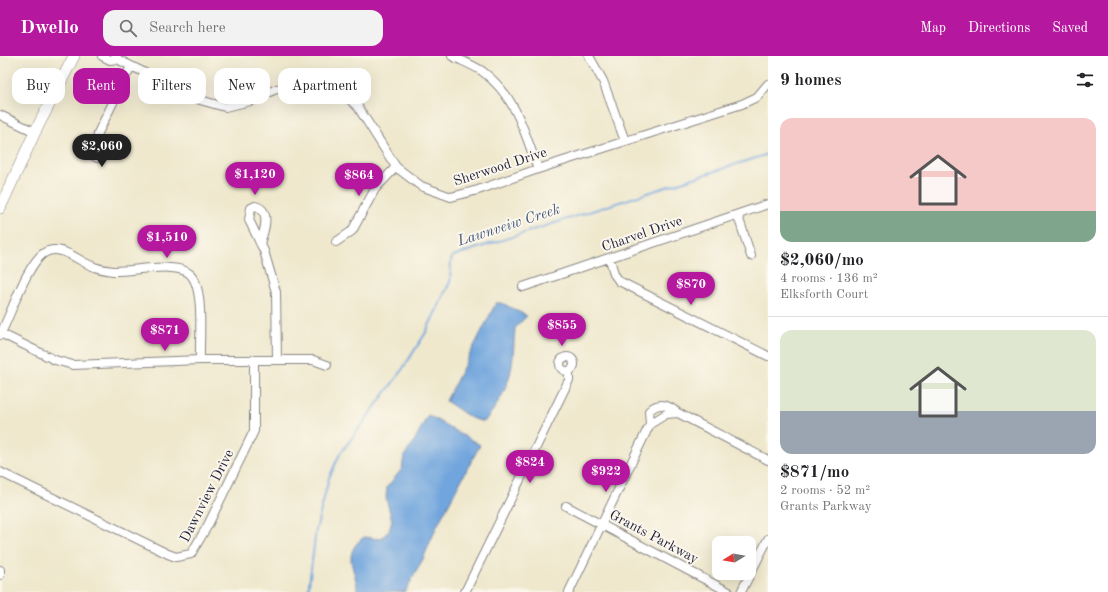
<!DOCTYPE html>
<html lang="en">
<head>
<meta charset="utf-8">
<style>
	:root { --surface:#fff; --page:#f2f2f2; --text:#202124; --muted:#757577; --line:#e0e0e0; --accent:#b5179e }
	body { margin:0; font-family:"Old Standard TT",serif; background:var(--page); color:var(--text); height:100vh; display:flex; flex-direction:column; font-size:15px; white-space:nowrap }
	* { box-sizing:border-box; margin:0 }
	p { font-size:13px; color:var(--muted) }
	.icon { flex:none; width:22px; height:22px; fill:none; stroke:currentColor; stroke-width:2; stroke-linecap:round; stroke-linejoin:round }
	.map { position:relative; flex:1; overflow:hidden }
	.panel { display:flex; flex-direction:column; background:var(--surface); width:340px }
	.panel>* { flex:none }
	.banner { position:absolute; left:12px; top:12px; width:380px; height:36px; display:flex; gap:8px }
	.needle { width:26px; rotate:259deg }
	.controls { position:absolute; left:712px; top:480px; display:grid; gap:8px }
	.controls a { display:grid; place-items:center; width:44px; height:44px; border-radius:8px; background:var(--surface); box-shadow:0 4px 16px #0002; font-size:20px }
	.price { position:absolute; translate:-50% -34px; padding:0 9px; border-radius:14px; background:var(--accent); color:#fff; font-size:13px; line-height:26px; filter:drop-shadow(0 1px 2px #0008) }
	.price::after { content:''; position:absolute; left:50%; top:24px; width:12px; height:9px; margin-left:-6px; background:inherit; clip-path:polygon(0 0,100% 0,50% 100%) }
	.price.current { background:#222; color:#fff }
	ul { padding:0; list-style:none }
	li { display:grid; align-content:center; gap:8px; height:212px; padding:0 12px }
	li+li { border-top:1px solid var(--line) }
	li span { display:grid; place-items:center; height:124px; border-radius:12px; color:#555 }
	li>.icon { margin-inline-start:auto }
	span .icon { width:72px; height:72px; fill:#fffc; stroke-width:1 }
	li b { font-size:17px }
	h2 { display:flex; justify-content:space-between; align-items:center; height:48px; padding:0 12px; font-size:17px }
	.chip { padding:0 14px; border-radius:12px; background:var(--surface); box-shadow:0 4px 16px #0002; font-size:14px; line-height:36px }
	.chip.current { background:var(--accent); color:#fff }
	header { display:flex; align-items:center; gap:24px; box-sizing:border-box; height:56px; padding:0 20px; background:var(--accent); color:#fff }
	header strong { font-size:19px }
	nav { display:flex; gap:22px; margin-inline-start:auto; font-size:14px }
	.search { width:280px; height:36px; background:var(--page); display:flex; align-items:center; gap:10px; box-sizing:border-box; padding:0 14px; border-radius:12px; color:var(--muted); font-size:15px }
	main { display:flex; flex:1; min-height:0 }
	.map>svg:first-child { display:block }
</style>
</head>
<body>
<header>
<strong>Dwello</strong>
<div class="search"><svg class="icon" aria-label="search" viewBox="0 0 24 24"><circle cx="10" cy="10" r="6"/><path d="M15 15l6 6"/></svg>Search here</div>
<nav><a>Map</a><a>Directions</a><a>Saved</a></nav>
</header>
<main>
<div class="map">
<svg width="768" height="536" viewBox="0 0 768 536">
	<rect width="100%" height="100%" fill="#fbf7ec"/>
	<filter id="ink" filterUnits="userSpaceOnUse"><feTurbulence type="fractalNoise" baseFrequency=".025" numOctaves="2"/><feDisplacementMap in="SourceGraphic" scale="8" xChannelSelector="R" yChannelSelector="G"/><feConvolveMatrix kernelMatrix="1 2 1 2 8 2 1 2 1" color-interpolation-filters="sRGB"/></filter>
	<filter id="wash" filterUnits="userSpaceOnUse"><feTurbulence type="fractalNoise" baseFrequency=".012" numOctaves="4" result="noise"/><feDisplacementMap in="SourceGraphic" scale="16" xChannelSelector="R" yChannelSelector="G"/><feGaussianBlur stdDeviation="0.9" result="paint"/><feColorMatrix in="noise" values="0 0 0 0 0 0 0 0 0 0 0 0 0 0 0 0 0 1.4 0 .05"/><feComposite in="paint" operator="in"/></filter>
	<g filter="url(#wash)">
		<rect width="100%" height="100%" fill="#efe8cd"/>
		<!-- water -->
		<path fill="#71a5dd" stroke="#4a648c" d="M496,247H502L527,260L515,272C514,282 514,291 513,301C511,326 500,347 484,366L471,362L446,345Z
			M428,359L480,389L437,470L423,503L405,536H357C358,513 339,500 364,481L380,483L389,475L392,464L386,442L387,431L402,413L404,400L412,389Z"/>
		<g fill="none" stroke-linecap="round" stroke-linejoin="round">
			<!-- stream -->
			<path stroke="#71a5dd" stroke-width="2" d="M308,536L316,474L329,422L340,398L400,317L425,278L450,226L451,204L453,200L768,98"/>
		</g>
	</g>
	<g filter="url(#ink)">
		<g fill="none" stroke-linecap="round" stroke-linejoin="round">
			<defs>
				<path id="street" d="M102,0L110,4L118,3
					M115,0L119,4L200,44L225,51L251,45L274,34L296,27H314L331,33L346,40L358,51L396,111L421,130L451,141L478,134L538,113L742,48L757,41L768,28
					M452,0C462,5 473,9 482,15C516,40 524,75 538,113
					M589,0L603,25L625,85
					M0,59L35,76
					M92 95a7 7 0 1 1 14 0a7 7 0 1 1-14 0Z
					M97,88L98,77L131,10
					M738,160L751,200
					M336,186L352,175L375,133L396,111
					M260,187C264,176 272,154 255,150L251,152L249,164L264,195L276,236L277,304
					M610,203L614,218L619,225L768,300
					M523,231L768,148
					M0,277L55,304L73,309L200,304H313L327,309
					M0,279C11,259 26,209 44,197C60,187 78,205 92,210C98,213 106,214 113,215C131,216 177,205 190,218C205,232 199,284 200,304
					M560 308a7 7 0 1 1 14 0a7 7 0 1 1-14 0Z
					M650,368L649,355C659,345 668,349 678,357
					M0,416L168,498L176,501L191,498L208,469L254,375V305
					M566,450L729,536
					M0,514V519
					M465,536L569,324V315
					M569,536L650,368L666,358L678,357L768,404
					M741,536L768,483"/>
				<path id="secondary" d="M0,152L35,76L74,0"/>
			</defs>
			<!-- street casing -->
			<use href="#street" stroke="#888584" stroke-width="10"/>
			<!-- secondary casing -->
			<use href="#secondary" stroke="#888584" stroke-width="12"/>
			<!-- street -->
			<use href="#street" stroke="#fff" stroke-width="8"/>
			<!-- secondary -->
			<use href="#secondary" stroke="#fff" stroke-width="11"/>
		</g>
	</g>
	<g text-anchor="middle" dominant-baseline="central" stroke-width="4" stroke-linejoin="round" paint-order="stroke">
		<!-- street labels -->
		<g font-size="14" fill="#22223b" stroke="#fbf7ec">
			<text transform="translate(500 111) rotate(-18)">Sherwood Drive</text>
			<text transform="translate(642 178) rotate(-19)">Charvel Drive</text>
			<text transform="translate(207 440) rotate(-63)">Dawnview Drive</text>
			<text transform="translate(654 481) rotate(28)">Grants Parkway</text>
		</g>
		<!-- water labels -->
		<g font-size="15" font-style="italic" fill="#42567c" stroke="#fbf7ec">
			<text transform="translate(509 170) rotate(-18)">Lawnveiw Creek</text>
		</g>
	</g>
</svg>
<div class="controls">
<a><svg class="needle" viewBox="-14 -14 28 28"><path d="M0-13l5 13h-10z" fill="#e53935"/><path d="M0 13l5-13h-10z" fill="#757577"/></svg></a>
</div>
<b class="price current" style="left:102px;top:112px">$2,060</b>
<b class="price" style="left:255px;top:140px">$1,120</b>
<b class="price" style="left:359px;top:141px">$864</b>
<b class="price" style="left:167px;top:203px">$1,510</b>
<b class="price" style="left:691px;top:250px">$870</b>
<b class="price" style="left:562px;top:291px">$855</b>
<b class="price" style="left:165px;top:296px">$871</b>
<b class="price" style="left:530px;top:428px">$824</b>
<b class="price" style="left:606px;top:437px">$922</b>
<div class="banner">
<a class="chip">Buy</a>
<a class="chip current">Rent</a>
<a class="chip">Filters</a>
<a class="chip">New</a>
<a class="chip">Apartment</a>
</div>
</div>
<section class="panel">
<h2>9 homes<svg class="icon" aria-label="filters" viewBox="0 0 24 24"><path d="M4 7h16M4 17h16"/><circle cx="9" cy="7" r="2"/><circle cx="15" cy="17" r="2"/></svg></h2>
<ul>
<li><span style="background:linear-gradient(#f6c9c9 75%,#7fa58c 0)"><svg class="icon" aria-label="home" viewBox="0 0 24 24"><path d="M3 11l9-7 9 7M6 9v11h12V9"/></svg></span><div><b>$2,060/mo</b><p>4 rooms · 136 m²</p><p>Elksforth Court</p></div></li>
<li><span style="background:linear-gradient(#dfe7d0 65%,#9aa5b1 0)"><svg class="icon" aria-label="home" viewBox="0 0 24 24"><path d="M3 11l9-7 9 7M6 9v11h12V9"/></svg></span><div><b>$871/mo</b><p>2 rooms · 52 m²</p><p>Grants Parkway</p></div></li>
</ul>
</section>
</main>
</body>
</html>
